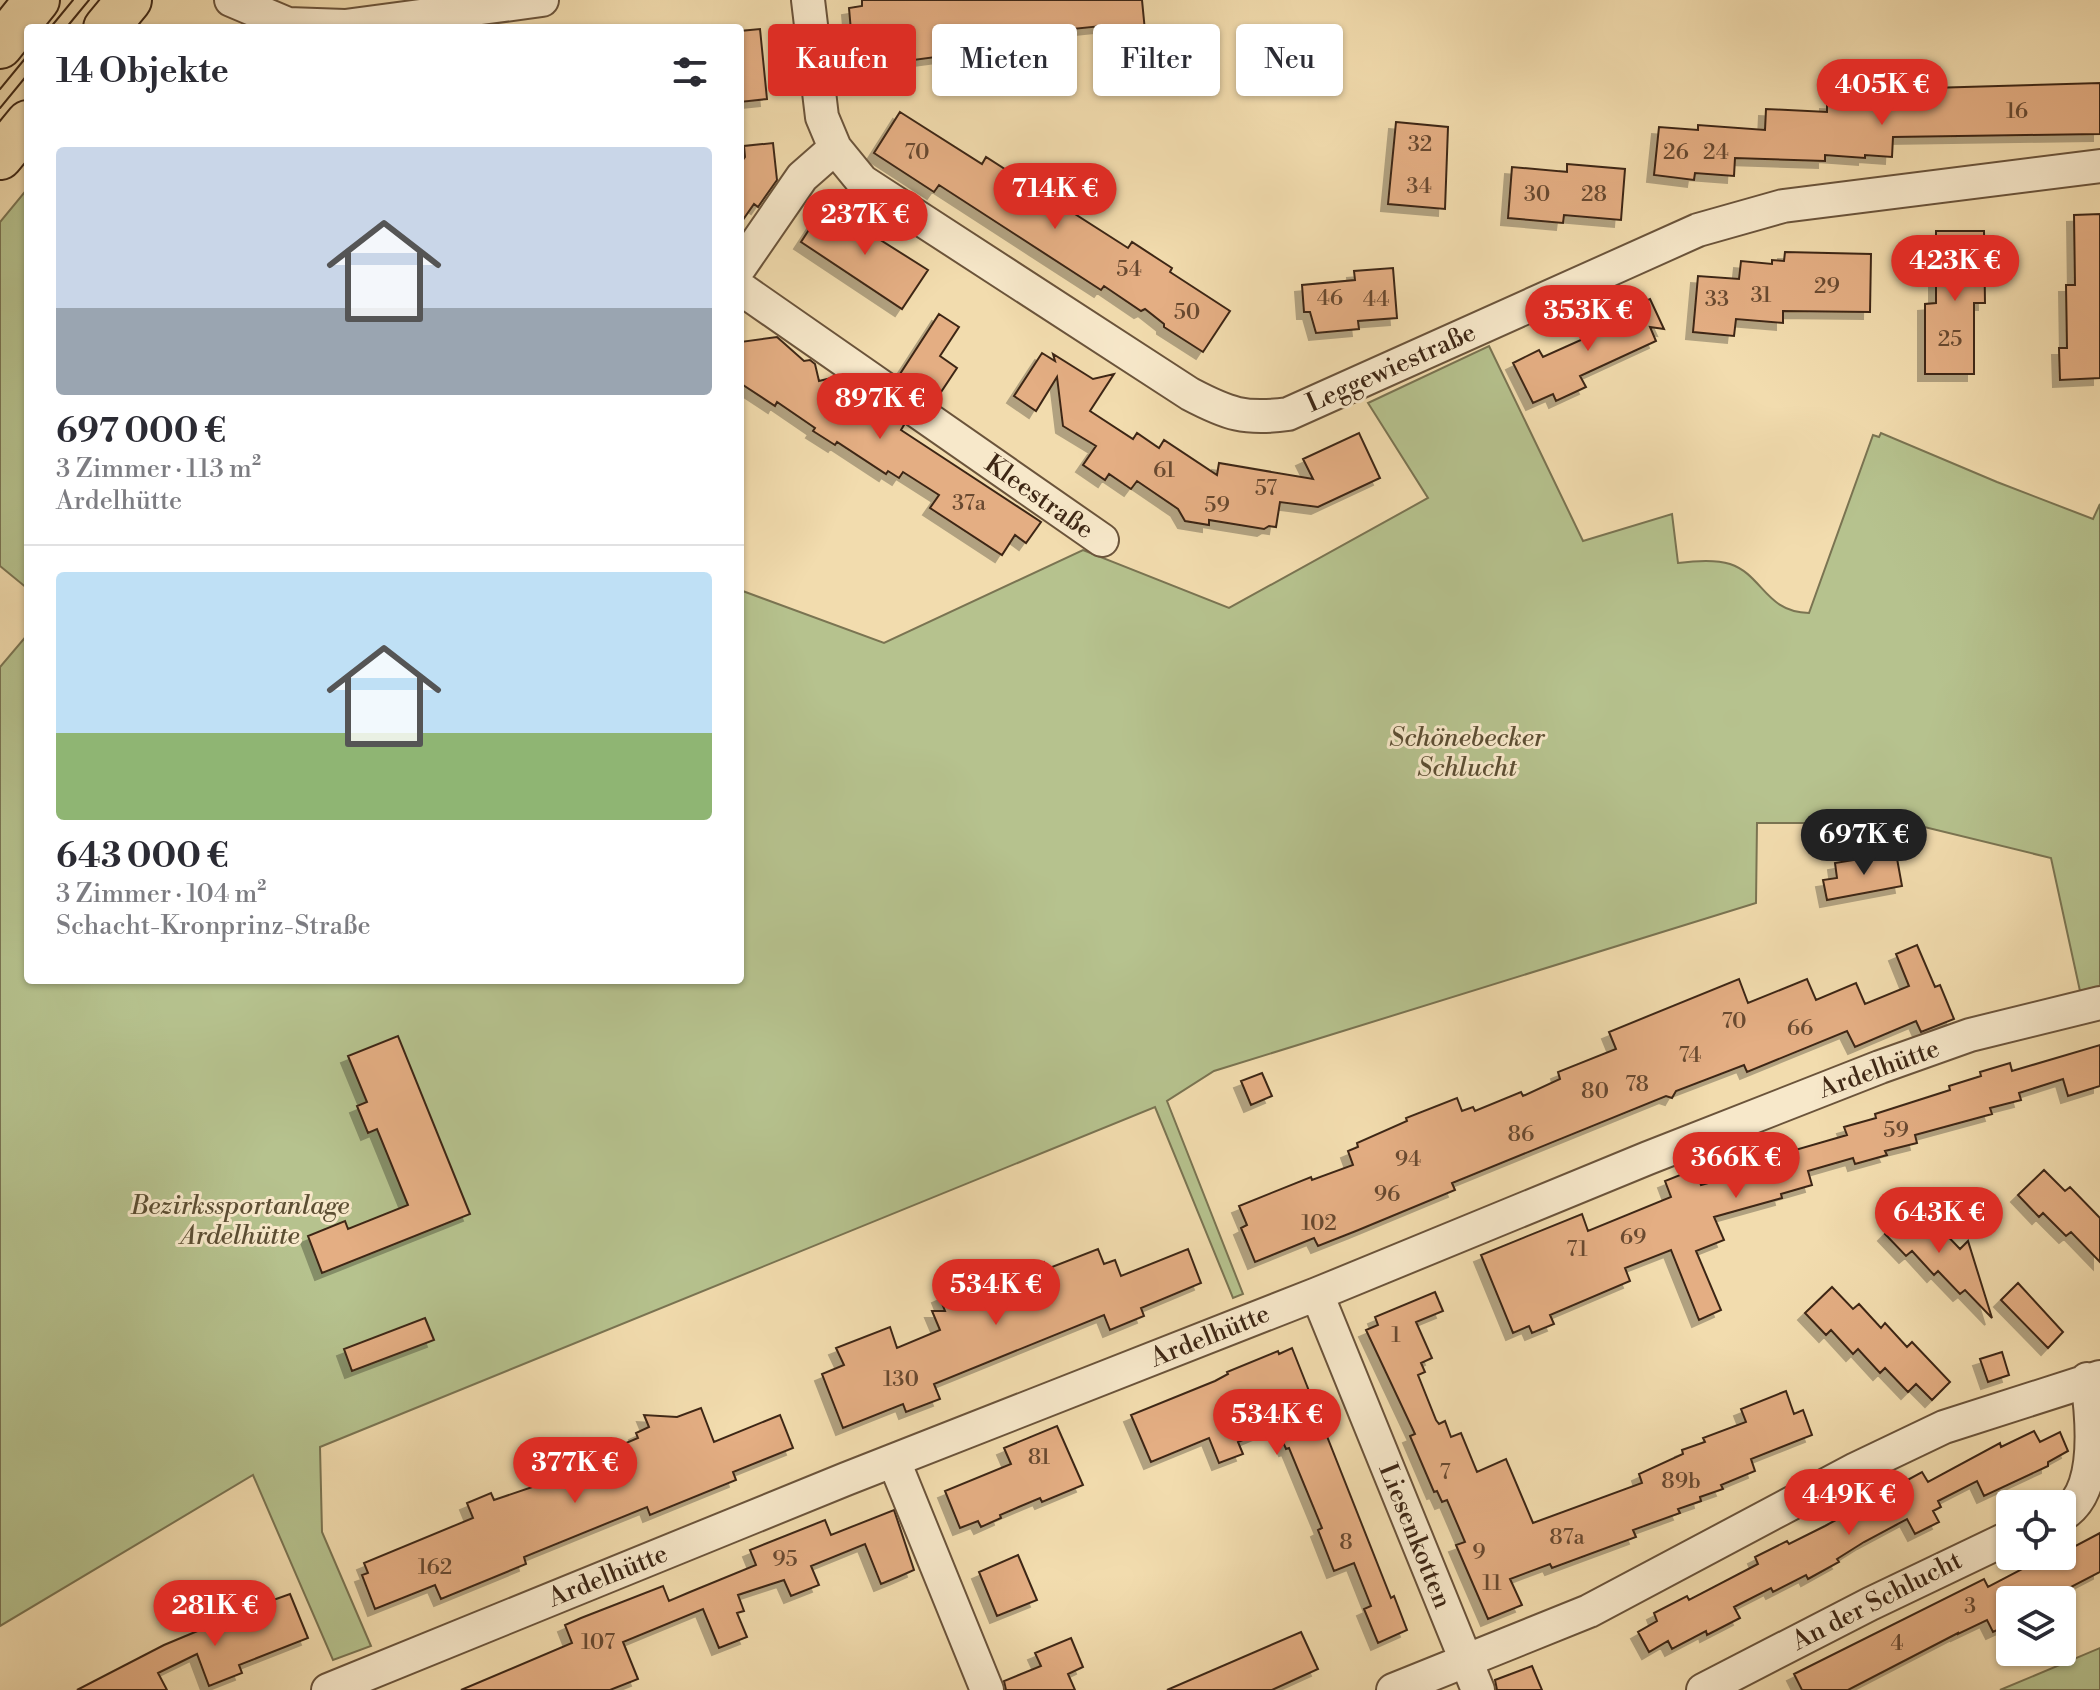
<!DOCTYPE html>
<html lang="de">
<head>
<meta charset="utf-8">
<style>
	:root { --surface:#fff; --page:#f7f7f7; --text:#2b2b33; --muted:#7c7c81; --line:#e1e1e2; --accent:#d93025 }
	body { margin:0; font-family:"Libre Bodoni",serif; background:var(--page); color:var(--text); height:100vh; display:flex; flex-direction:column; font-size:30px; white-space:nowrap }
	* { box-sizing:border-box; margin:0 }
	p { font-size:26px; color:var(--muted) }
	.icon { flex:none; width:44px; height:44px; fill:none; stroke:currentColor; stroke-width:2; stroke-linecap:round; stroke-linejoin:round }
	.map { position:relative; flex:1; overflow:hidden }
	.sheet { position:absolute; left:24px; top:24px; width:720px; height:960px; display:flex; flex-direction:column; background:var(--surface); border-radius:8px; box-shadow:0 2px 6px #0004 }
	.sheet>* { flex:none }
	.hud { position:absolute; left:768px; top:24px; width:760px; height:72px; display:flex; gap:16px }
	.buttons { position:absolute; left:1996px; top:1490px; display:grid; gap:16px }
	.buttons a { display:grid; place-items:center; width:80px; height:80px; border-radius:8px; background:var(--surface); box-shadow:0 2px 6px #0004; font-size:40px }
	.price { position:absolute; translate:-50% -68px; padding:0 18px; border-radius:28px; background:var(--accent); color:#fff; font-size:26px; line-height:52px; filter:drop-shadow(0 2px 4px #0008) }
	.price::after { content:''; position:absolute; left:50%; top:48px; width:24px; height:18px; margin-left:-12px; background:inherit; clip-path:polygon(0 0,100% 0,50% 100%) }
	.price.on { background:#222; color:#fff }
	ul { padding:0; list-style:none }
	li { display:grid; align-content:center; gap:16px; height:424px; padding:0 32px }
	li+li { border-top:2px solid var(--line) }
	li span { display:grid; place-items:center; height:248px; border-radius:8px; color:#555 }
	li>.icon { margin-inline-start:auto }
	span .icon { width:144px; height:144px; fill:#fffc; stroke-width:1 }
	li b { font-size:34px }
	h2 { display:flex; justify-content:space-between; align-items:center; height:96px; padding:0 32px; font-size:34px }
	.chip { padding:0 28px; border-radius:8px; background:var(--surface); box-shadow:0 2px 6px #0004; font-size:28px; line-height:72px }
	.chip.on { background:var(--accent); color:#fff }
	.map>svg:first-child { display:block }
</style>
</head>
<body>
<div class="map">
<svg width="2100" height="1690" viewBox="0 0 2100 1690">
	<defs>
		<filter id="shadow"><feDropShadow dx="-7" dy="7" stdDeviation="0" flood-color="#0004"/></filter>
	</defs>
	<rect width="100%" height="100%" fill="#f2dcae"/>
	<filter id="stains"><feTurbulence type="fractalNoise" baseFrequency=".0025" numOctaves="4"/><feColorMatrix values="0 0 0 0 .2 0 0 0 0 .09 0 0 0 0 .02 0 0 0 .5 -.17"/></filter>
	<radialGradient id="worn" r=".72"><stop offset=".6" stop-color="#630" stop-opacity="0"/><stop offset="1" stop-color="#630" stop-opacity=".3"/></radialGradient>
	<!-- green -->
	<path fill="#b6c28e" stroke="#7a7452" stroke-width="2" d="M28,188V589L0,566V222Z
		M1489,346L1583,541L1672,514L1678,563C1693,561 1715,559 1730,564C1763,575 1765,612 1809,613L1873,435L1879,437L1881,433L1997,482L2093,519L2100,504V986L2080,991L2051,858L1908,823H1757L1756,903L1214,1071L1167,1101L1243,1294L1233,1298L1155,1107L320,1447L322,1532L371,1646L333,1660L253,1475L0,1626V667L28,634V980H740V590L884,643L1083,550L1229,608L1428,498L1368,403Z
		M2100,1648V1690H2000Z"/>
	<!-- building -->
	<path fill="#e4ae83" stroke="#3e2715" stroke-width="2" filter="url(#shadow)" d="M862,0H1142L1145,31L1112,34L1111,25L1005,36L1007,54L966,58L965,53L876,65H854L849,8L862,6Z
		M760,29L767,99L740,102V31Z
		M2100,83V134L1893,137L1892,157L1865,155V158L1825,155V161L1735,158L1734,176L1695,173L1694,180L1654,175L1659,127L1698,130V125L1765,130L1766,109L1827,112V102L1930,107V88Z
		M900,112L982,164L986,157L1128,248L1132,242L1172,268L1170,272L1230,311L1203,352L1164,327V324L1145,309L1141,311L1104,286L1101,290L939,185L934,192L874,153Z
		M1396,122L1448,127L1445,209L1388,204Z
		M773,143L777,180L758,207L754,204L740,224V164L745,157L744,146Z
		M1567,164L1625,169L1621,220L1564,215L1563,223L1508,218L1512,167L1567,172Z
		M825,205L928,270L902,309L801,242Z
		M2100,214V378L2060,380L2059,348H2067L2066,285H2075L2074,215Z
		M1936,231H1984L1985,303H1974V374H1925V304L1936,303Z
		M1785,252L1871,254L1870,312L1783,311V323L1736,319L1734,336L1693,332L1698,276L1739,279L1741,261L1772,264V260L1784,261Z
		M1393,268L1397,318L1358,321L1359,329L1316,333L1310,312H1304L1302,285L1355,280L1354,271Z
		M1650,299L1664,329L1650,327L1656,341L1580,376L1586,387L1556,401L1553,394L1533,403L1513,363L1539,350L1543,357L1601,331L1597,322Z
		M939,314L959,327L940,356L957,368L937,398L900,374Z
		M777,337L804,361L810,360L815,364L819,381L835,377L864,401L868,400L876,406L879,421L892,417L904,425L901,430L1041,522L1026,543L1015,535L1002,555L930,508L939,495L903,472L899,478L888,471L886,474L837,442L835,445L813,431L815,428L777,402L775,406L740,383V342Z
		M1042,353L1055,361L1053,354L1093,379L1114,374L1090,411L1133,439L1137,433L1159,448L1164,440L1217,475L1219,463L1313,479L1303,459L1359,433L1380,478L1318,507L1280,502L1276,527L1269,526L1264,529L1209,520V525L1185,521L1178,509L1137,481L1131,489L1109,474L1105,480L1083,465L1096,446L1063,426L1057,377L1036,411L1014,396Z
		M1896,853L1902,886L1827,900L1823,880L1837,878L1835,863Z
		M1917,945L1935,987L1940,985L1954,1019L1921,1032L1916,1021L1855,1047L1847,1031L1747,1072L1744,1065L1676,1091L1672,1098L1666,1096L1452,1183L1455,1190L1356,1231L1318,1246L1314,1238L1255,1262L1241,1228L1247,1225L1239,1206L1311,1177L1312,1180L1353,1165L1348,1151L1358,1147L1357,1143L1407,1121L1406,1118L1457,1098L1462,1111L1473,1107L1475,1111L1521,1092L1523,1096L1560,1079L1558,1072L1616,1049L1609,1032L1739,979L1748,1003L1807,979L1816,1000L1856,983L1865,1004L1909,986L1896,954Z
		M398,1036L470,1214L322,1273L308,1236L345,1221L348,1229L408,1205L377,1129L368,1133L357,1106L367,1102L348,1056Z
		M2100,1045V1086L2068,1096L2063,1079L2019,1093L2021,1100L1990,1108L1992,1114L1915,1135L1917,1143L1885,1151L1887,1155L1855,1164L1853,1158L1808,1171L1812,1185L1781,1194L1782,1198L1714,1217L1724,1240L1696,1251L1721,1310L1699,1320L1671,1250L1625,1268L1630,1281L1550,1315L1554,1324L1532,1333L1529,1326L1513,1333L1481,1255L1582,1214L1588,1231L1671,1197L1665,1181L1695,1169L1701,1185L1741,1174L1740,1171L1772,1161L1771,1157L1847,1135L1844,1127L1876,1118L1875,1114L1950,1090L1949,1086L1981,1076L1980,1072L2010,1063L2012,1071Z
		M1262,1073L1272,1096L1251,1105L1241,1081Z
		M2044,1170L2065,1191L2070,1187L2100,1218V1262L2071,1232L2066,1236L2043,1213L2039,1217L2018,1195Z
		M1912,1207L1933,1230L1938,1226L1960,1249L1968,1241L1992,1318L1965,1290L1960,1294L1938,1271L1934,1275L1912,1251L1906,1256L1885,1234Z
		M1098,1249L1104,1264L1115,1260L1121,1276L1188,1249L1201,1283L1141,1308L1144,1316L1110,1330L1104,1315L934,1384L940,1399L906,1412L903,1404L843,1428L822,1374L844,1365L836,1348L890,1327L897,1348L940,1330L932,1311H945L939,1296L964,1285L960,1275L985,1266L992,1284L1044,1262L1047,1269Z
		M2018,1283L2063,1332L2048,1348L2001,1300Z
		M1832,1287L1853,1309L1859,1304L1881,1328L1885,1323L1907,1347L1912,1342L1950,1382L1932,1400L1916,1384L1908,1392L1885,1368L1880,1373L1858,1349L1853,1354L1831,1330L1826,1335L1805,1313Z
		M1435,1292L1443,1311L1416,1322L1432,1358L1421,1363L1425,1372L1418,1375L1436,1420L1439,1424L1445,1421L1451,1437L1461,1433L1477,1472L1506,1459L1533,1523L1642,1483L1639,1474L1683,1454L1682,1450L1705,1442L1703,1438L1746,1422L1741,1409L1786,1391L1794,1414L1803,1410L1812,1435L1751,1459L1755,1471L1721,1485L1723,1489L1700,1497L1701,1501L1678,1509L1680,1513L1633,1530L1636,1537L1552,1568L1550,1564L1510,1579L1522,1605L1488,1619L1456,1545L1465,1542L1447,1500L1442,1502L1437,1491L1434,1492L1410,1436L1415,1434L1366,1330L1378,1325L1375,1317Z
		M425,1318L434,1340L352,1371L344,1349Z
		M1292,1348L1391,1598L1394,1596L1407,1630L1378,1643L1364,1609L1371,1606L1354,1563L1334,1571L1318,1530L1322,1528L1289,1448L1286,1449L1276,1426L1238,1442L1243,1454L1219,1463L1209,1438L1151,1462L1131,1415L1215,1381L1228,1374L1227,1372L1278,1351L1279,1354Z
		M2002,1352L2009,1375L1988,1382L1980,1359Z
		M701,1408L714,1442L780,1415L793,1448L733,1472L736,1480L650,1515L647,1507L524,1557L526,1564L441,1599L435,1585L375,1609L362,1575L368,1573L364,1563L473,1518L467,1503L491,1493L494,1500L547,1482L587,1464L586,1460L638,1438L636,1433L649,1427L644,1415L677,1417Z
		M1057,1426L1083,1485L1042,1502L1040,1498L1000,1515L1001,1518L981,1527L978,1521L960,1528L945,1491L1011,1464L1004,1448Z
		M2034,1431L2040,1442L2060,1432L2068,1451L2048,1462V1466L1984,1496L1977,1481L1938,1501L1941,1507L1933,1511L1939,1522L1915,1534L1907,1519L1864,1542L1837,1559L1839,1562L1808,1579L1806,1575L1773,1592L1771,1588L1734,1607L1740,1618L1707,1635L1706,1631L1672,1649L1668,1641L1649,1652L1638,1632L1657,1621L1654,1613L1687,1596L1689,1600L1758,1564L1755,1557L1787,1541L1789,1544L1825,1526L1858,1508L1855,1503L1889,1485L1891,1489L1922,1472L1928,1482L2000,1443L2001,1447Z
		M894,1510L914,1570L898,1577L881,1584L865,1544L811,1566L819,1585L791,1596L784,1580L738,1595L744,1611L737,1613L747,1637L719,1648L703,1609L623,1642L638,1679L610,1690H461L572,1643L565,1625L581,1618L663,1586L669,1601L690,1592L756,1565L750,1550L825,1520L831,1535Z
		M2100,1533V1572L2046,1600H2010V1624L1993,1632L1987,1620L1958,1634V1633L1848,1690H1802L1794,1674L1984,1579L1988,1587L2047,1556H2062V1553Z
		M1018,1555L1037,1600L997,1616L979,1572Z
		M290,1594L308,1638L239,1665L242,1673L209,1686L197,1654L158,1673L167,1690H77L164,1645L224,1620L223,1618Z
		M1301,1632L1318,1669L1272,1690H1167Z
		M1071,1638L1083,1667L1068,1674L1075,1690H1006L1004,1681L1041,1666L1035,1653Z
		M1532,1666L1542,1690H1497L1495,1680Z"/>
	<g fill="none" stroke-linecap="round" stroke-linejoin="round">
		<defs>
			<path id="street" d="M231,0L288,24L345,26L542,0
				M808,0L822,117L835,148L862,181L1190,394C1228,414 1245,420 1288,414L1698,230L1783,206L2100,166
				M740,267L802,177L835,148
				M740,288L1102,540
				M1317,1294L1478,1690
				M894,1461L987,1690
				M2062,1515C2100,1493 2093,1422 2087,1379
				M328,1690L846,1479L1317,1294L1648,1158L1880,1067L1970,1035L2100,1003
				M1393,1690L1589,1611L1856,1469L1944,1427L2100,1377
				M1703,1690L1870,1604L2010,1537"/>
			<path id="primary" d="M106,28L129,0
				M0,46L37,0
				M0,157L28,123"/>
		</defs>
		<!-- street casing -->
		<use href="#street" stroke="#6b543b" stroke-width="36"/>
		<!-- primary casing -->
		<use href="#primary" stroke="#3e2715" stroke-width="48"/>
		<!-- street -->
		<use href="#street" stroke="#f7e8ca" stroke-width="32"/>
		<!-- primary -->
		<use href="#primary" stroke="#f2dcae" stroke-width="44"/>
		<!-- tram -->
		<path stroke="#3e2715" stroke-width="2" d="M50,28L73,0
			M66,28L89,0
			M0,89L28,55
			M0,108L28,74"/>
	</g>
	<g text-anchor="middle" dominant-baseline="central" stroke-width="6" stroke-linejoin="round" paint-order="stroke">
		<!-- number labels -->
		<g font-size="22" fill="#684930">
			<text x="2017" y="111">16</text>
			<text x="1420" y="144">32</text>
			<text x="917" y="152">70</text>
			<text x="1676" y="152">26</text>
			<text x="1716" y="152">24</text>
			<text x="1419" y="186">34</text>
			<text x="1537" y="194">30</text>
			<text x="1594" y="194">28</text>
			<text x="1129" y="269">54</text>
			<text x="1827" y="286">29</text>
			<text x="1761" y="295">31</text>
			<text x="1330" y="298">46</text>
			<text x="1376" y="299">44</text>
			<text x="1717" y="299">33</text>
			<text x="1187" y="312">50</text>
			<text x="1950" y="339">25</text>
			<text x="1164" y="470">61</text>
			<text x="1266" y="488">57</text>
			<text x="969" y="503">37a</text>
			<text x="1217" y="505">59</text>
			<text x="1734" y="1021">70</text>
			<text x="1800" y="1028">66</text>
			<text x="1690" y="1055">74</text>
			<text x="1637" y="1084">78</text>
			<text x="1595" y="1091">80</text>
			<text x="1896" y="1130">59</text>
			<text x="1521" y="1134">86</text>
			<text x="1408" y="1159">94</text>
			<text x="1387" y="1194">96</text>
			<text x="1319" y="1223">102</text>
			<text x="1633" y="1237">69</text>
			<text x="1577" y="1249">71</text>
			<text x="1396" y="1335">1</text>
			<text x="901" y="1379">130</text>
			<text x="1039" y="1457">81</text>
			<text x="1445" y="1472">7</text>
			<text x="1681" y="1481">89b</text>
			<text x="1567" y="1537">87a</text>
			<text x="1346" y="1542">8</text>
			<text x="1479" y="1552">9</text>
			<text x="785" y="1559">95</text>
			<text x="435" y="1567">162</text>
			<text x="1492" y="1583">11</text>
			<text x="1970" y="1606">3</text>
			<text x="598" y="1642">107</text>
			<text x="1897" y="1643">4</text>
		</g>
		<!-- street labels -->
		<g font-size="26" fill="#3e2715" stroke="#f7e8ca">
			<text transform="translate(1391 368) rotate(-24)">Leggewiestraße</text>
			<text transform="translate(1039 497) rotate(35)">Kleestraße</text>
			<text transform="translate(1879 1069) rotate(-20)">Ardelhütte</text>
			<text transform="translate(1210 1336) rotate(-22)">Ardelhütte</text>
			<text transform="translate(1415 1536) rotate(68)">Liesenkotten</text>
			<text transform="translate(608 1576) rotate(-22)">Ardelhütte</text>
			<text transform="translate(1877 1601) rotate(-27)">An der Schlucht</text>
		</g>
		<!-- park labels -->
		<g font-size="26" font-style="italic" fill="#5c4e33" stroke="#f7e8ca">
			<text x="1467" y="738">Schönebecker<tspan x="1467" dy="30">Schlucht</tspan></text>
			<text x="240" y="1206">Bezirkssportanlage<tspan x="240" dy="30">Ardelhütte</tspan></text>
		</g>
	</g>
	<rect width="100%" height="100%" filter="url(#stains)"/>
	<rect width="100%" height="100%" fill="url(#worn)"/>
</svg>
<div class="buttons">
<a><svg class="icon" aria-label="locate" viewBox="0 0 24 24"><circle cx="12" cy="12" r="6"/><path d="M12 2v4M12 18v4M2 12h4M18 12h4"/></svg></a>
<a><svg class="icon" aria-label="layers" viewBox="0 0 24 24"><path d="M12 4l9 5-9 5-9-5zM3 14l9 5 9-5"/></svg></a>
</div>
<b class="price" style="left:1882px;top:127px">405K €</b>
<b class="price" style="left:1055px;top:231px">714K €</b>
<b class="price" style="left:865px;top:257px">237K €</b>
<b class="price" style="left:1955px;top:303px">423K €</b>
<b class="price" style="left:1588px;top:353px">353K €</b>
<b class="price" style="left:880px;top:441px">897K €</b>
<b class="price on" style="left:1864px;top:877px">697K €</b>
<b class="price" style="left:1736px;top:1200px">366K €</b>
<b class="price" style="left:1939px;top:1255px">643K €</b>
<b class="price" style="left:996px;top:1327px">534K €</b>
<b class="price" style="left:1277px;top:1457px">534K €</b>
<b class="price" style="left:575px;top:1505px">377K €</b>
<b class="price" style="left:1849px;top:1537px">449K €</b>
<b class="price" style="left:215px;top:1648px">281K €</b>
<div class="hud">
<a class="chip on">Kaufen</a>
<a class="chip">Mieten</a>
<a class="chip">Filter</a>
<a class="chip">Neu</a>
</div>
<section class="sheet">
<h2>14 Objekte<svg class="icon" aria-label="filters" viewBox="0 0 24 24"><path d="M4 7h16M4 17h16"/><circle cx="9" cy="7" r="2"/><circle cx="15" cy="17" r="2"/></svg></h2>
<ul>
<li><span style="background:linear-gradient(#c9d6e8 65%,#9aa5b1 0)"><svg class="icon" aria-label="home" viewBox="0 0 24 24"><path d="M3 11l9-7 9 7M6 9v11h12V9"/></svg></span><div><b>697 000 €</b><p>3 Zimmer · 113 m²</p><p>Ardelhütte</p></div></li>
<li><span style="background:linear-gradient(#bfe0f5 65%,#8fb573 0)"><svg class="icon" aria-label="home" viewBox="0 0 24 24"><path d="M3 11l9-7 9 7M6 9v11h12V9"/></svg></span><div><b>643 000 €</b><p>3 Zimmer · 104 m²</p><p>Schacht-Kronprinz-Straße</p></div></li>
</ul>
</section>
</div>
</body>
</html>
